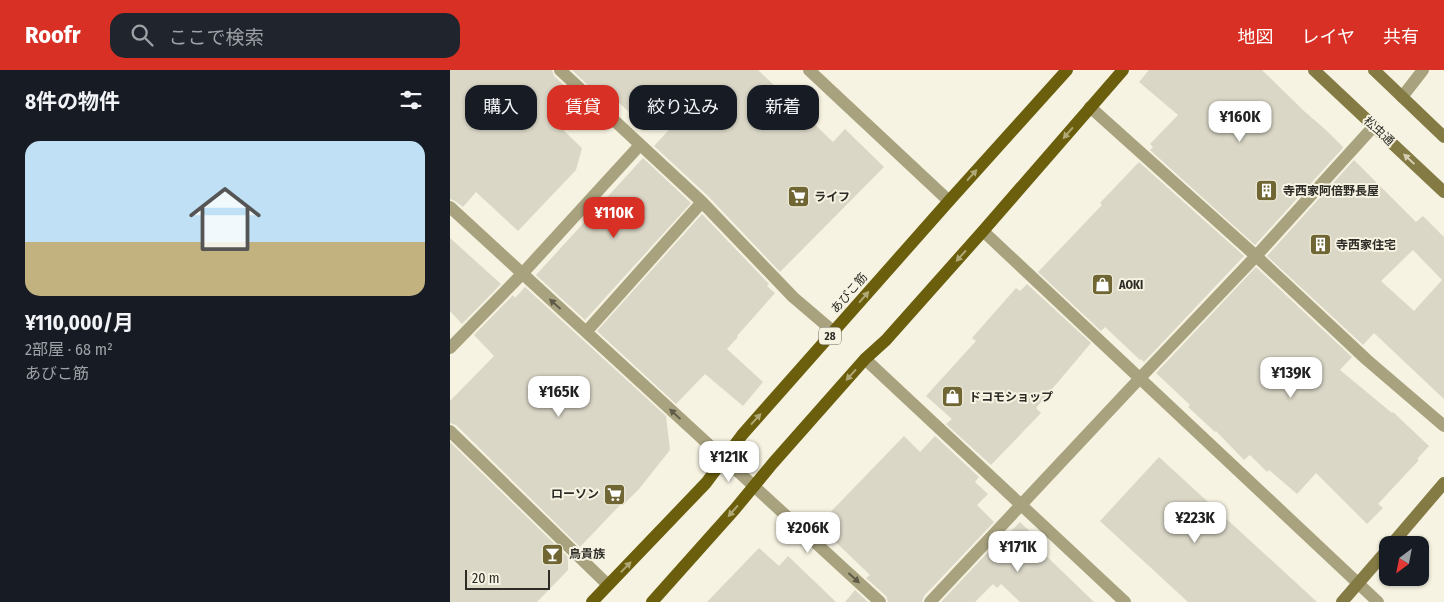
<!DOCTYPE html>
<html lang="ja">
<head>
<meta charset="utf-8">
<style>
	:root { --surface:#171b24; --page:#20242c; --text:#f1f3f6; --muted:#9ea1a6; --accent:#d93025 }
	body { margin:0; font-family:"Fira Sans Condensed","Noto Sans JP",sans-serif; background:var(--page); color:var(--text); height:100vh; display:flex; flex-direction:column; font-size:19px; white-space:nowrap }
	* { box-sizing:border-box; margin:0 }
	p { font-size:16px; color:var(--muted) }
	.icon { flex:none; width:28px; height:28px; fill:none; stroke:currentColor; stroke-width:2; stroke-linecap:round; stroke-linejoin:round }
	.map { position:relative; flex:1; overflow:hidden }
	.side { display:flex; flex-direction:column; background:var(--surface); width:450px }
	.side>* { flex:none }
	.hud { position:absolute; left:15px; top:15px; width:475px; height:45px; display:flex; gap:10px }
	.needle { width:32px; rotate:212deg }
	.controls { position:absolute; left:929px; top:466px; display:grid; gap:10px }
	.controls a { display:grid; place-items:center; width:50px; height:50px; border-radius:10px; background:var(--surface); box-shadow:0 1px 4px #0004; font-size:25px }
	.scale { position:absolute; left:15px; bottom:12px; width:85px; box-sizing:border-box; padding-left:5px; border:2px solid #2c2b25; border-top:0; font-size:14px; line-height:18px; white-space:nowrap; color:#2c2b25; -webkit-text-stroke:4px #f6f3e2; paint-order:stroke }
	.price { position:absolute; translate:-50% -42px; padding:0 11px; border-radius:10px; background:#fff; color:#222; font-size:16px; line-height:32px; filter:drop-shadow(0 1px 2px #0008) }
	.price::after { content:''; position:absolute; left:50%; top:30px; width:15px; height:11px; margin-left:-8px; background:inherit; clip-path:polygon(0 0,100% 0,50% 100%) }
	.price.active { background:var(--accent); color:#fff }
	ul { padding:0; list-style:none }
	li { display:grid; align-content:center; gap:10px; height:265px; padding:0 25px }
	li span { display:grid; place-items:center; height:155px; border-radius:15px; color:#555 }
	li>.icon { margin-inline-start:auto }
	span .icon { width:90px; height:90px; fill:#fffc; stroke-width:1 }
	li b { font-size:21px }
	h2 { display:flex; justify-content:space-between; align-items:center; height:60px; padding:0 25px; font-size:21px }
	.pill { padding:0 18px; border-radius:15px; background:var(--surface); box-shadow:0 1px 4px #0004; font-size:18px; line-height:45px }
	.pill.active { background:var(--accent); color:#fff }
	header { display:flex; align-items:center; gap:30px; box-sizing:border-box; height:70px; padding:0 25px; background:var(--accent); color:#fff }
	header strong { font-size:24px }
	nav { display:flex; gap:28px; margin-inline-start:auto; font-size:18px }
	.search { width:350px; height:45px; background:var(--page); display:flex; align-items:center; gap:12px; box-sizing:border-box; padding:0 18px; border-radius:15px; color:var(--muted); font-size:19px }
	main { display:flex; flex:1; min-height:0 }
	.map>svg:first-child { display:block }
</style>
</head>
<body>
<header>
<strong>Roofr</strong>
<div class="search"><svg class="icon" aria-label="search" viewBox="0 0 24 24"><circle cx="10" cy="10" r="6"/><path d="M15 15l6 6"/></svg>ここで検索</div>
<nav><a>地図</a><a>レイヤ</a><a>共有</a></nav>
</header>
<main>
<section class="side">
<h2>8件の物件<svg class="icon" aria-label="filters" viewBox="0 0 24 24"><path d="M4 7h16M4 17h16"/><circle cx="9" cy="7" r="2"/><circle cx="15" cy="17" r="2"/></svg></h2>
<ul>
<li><span style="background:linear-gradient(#bfe0f5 65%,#c2b280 0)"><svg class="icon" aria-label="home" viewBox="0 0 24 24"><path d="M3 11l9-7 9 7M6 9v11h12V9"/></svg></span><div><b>¥110,000/月</b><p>2部屋 · 68 m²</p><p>あびこ筋</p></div></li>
</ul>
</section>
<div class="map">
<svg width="994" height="532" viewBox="0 0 994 532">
	<rect width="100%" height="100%" fill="#f6f3e2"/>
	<!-- building -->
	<path fill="#dad7c7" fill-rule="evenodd" d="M0,0H102L104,6L133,33L111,58L132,78L126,100L68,161L26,122L13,137L5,131L0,129Z
		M122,0H308L383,72L395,59L434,97L330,202L258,126L204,76L231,47L201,20L180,43L150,15L144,21Z
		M699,0H812L854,41L877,61L893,77L892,79L805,175L700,80L703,77L700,74L728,45L689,12Z
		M193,88L241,133L135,250L86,205Z
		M904,90L966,152L973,146L994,167V329L924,263L913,275L817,186ZM963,180L992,210L964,241L931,211Z
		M689,92L794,186L694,292L691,289L690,290L655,257L651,261L588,202L652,135L650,133Z
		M252,144L319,214L317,216L325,223L287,266L288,267L277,279L313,312L293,336L255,304L226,334L147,261Z
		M0,168L51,214L12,254L0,241Z
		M806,197L902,287L890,300L942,343L943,342L979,376L967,389L969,390L928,434L933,438L917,454L866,403L847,424L819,400L817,402L800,385L794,390L766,361L765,362L738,337L740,335L706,303Z
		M577,214L641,273L586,338L591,343L541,395L496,354L502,349L476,326L526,271L522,268L566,218L570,221Z
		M75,217L216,346L220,380L189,419L173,435L171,434L130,477L6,355L0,353V331L44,286L24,265L63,225L65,228Z
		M454,366L470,382L485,366L529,407L525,412L538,424L527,435L544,452L474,526L472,532H438L436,526L416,508L420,505L368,455Z
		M0,372L119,488L118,490V500L87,532H0Z
		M709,387L867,532H738L650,451Z
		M570,452L591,472L587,477L644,532H570L551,514L547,518L543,514L525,532H491L556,463L557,465Z
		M309,478L329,496L338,486L386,532H257Z
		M405,520L418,532H395Z"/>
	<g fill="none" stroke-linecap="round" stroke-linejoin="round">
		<!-- street -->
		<path stroke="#a8a27e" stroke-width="12" d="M110,0L252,132L343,227L384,262
			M359,0L499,131
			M952,27L973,0
			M640,37L806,186L917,290L994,356
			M0,137L430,532
			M533,161L928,532
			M136,262L252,132
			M0,278L72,204L190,75
			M415,289L675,532
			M0,361L158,515
			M480,532L690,308L806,186L924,56"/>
		<!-- secondary -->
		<path stroke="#847a43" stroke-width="12" d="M864,0L994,122
			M924,0L994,67
			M941,475L994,413
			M892,532L938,479"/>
		<!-- primary -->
		<path stroke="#6b5e0c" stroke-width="12" d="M142,532L256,413L292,365L499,131L617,0
			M202,532L285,439L323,393L415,289L436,270L533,161L673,0"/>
	</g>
	<!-- one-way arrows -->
	<defs><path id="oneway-solid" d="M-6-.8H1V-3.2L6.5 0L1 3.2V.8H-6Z" transform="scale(1.25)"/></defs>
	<g fill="#b0a877">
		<use href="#oneway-solid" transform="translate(618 63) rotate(131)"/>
		<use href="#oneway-solid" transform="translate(522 105) rotate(-48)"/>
		<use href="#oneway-solid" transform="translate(511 186) rotate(132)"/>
		<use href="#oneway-solid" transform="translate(414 227) rotate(-49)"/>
		<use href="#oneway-solid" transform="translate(401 305) rotate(132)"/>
		<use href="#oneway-solid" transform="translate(306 349) rotate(-48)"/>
		<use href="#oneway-solid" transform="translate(283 441) rotate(131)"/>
		<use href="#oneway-solid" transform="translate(176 497) rotate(-46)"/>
	</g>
	<use fill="#d4cfb2" href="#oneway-solid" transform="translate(959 89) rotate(-137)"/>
	<g fill="#5e5b49">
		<use href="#oneway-solid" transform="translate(105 234) rotate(-138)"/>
		<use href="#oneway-solid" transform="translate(225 344) rotate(-137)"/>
		<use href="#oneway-solid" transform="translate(404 508) rotate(42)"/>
	</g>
	<!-- icons -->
	<defs>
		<symbol id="building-square" viewBox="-11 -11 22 22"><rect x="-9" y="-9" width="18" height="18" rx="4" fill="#6f6633" stroke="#f6f3e2"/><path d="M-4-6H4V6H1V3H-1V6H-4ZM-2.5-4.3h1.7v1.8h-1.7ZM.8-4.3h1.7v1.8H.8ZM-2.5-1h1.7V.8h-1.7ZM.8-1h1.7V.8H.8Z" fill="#fff"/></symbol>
		<symbol id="supermarket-square" viewBox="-11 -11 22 22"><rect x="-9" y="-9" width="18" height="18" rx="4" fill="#6f6633" stroke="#f6f3e2"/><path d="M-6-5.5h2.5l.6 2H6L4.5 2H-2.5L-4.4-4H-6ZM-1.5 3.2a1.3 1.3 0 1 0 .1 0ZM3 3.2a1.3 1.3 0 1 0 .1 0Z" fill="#fff"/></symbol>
		<symbol id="shop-square" viewBox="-11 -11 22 22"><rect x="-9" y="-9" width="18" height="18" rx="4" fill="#6f6633" stroke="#f6f3e2"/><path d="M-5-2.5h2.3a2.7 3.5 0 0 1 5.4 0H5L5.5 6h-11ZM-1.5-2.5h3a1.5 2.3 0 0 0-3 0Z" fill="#fff"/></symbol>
		<symbol id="bar-square" viewBox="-11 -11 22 22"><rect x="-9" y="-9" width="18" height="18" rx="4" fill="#6f6633" stroke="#f6f3e2"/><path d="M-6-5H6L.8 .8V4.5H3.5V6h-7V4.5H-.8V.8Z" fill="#fff"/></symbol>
	</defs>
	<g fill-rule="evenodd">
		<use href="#building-square" x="804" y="108" width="25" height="25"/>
		<use href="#supermarket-square" x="336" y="114" width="25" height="25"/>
		<use href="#building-square" x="858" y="162" width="25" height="25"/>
		<use href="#shop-square" x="640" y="202" width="25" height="25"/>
		<use href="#shop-square" x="490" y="314" width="25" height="25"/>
		<use href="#supermarket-square" x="152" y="412" width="25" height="25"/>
		<use href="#bar-square" x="90" y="472" width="25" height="25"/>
	</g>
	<g text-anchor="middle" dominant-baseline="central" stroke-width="4" stroke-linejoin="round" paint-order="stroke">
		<!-- shield labels -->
		<rect fill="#f6f3e2" stroke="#69675e" stroke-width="1" x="369" y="257.5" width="22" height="17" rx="4"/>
		<g font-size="11" font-weight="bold" fill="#2c2b25">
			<text x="380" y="266">28</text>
		</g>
		<!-- street labels -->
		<g font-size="12" fill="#2c2b25" stroke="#f6f3e2">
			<text transform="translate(929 61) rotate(43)">松虫通</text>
			<text transform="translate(399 223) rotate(-49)">あびこ筋</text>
		</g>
		<!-- poi labels -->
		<g font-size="12" font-weight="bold" fill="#2c2b25" stroke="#f6f3e2" text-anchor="start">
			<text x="833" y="121">寺西家阿倍野長屋</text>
			<text x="364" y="127">ライフ</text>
			<text x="886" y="175">寺西家住宅</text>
			<text x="669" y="215">AOKI</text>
			<text x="519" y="327">ドコモショップ</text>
			<text x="149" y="424" text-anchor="end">ローソン</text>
			<text x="119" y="484">鳥貴族</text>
		</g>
	</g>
</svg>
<div class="controls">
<a><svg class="needle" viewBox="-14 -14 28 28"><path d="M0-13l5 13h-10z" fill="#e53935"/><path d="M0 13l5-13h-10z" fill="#9ea1a6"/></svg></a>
</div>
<div class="scale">20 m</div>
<b class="price" style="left:790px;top:73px">¥160K</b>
<b class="price active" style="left:164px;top:169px">¥110K</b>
<b class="price" style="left:841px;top:329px">¥139K</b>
<b class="price" style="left:109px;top:348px">¥165K</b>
<b class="price" style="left:279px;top:413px">¥121K</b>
<b class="price" style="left:745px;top:474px">¥223K</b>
<b class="price" style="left:358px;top:484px">¥206K</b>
<b class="price" style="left:568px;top:503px">¥171K</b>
<div class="hud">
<a class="pill">購入</a>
<a class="pill active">賃貸</a>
<a class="pill">絞り込み</a>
<a class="pill">新着</a>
</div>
</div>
</main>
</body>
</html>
